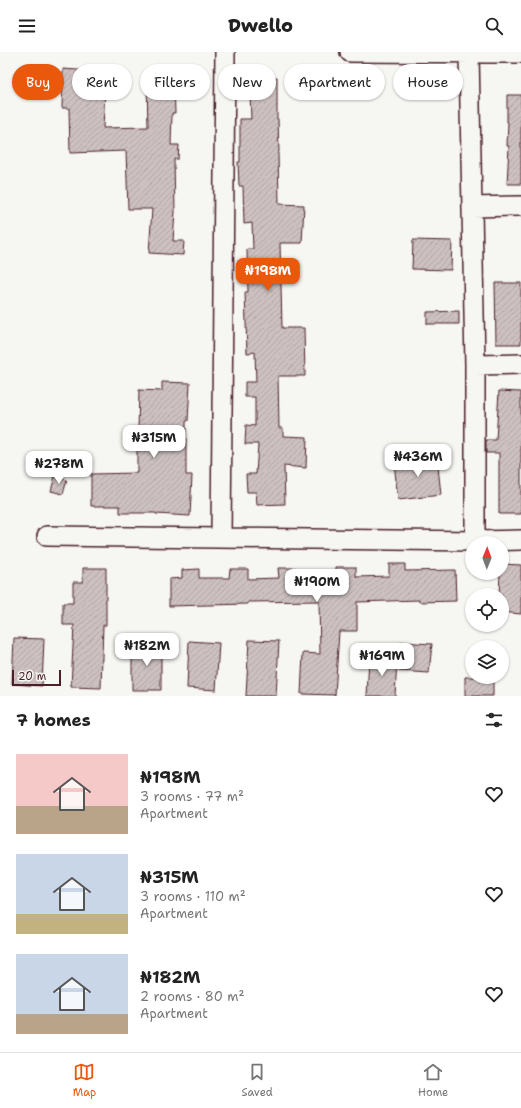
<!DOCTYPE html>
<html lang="en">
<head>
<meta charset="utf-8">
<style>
	:root { --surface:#fff; --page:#f2f2f2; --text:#222; --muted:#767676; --line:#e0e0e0; --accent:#ea580c }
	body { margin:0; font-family:"Shantell Sans",sans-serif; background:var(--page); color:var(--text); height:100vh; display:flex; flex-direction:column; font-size:15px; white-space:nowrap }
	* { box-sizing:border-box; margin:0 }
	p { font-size:13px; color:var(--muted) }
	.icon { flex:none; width:22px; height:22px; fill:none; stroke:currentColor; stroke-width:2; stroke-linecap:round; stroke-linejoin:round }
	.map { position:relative; height:644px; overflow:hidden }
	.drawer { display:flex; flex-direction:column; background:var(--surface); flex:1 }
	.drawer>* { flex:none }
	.banner { position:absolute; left:12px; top:12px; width:497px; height:36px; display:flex; gap:8px }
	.needle { width:26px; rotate:1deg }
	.fabs { position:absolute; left:465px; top:484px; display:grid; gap:8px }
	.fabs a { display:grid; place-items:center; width:44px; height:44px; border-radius:50%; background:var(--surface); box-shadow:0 1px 3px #0004; font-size:20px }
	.scale { position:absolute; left:12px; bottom:10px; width:49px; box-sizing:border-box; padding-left:4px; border:2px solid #4a1f2b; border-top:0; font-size:11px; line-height:14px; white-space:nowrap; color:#4a1f2b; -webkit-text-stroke:3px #f6f6f2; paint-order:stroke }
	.price { position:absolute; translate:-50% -34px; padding:0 9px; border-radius:8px; background:#fff; color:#222; font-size:13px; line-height:26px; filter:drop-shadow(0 1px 2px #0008) }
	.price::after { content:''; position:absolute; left:50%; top:24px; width:12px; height:9px; margin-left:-6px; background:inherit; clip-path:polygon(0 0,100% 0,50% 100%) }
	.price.current { background:var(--accent); color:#fff }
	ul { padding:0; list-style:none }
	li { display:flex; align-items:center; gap:12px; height:100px; padding:0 16px }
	li span { display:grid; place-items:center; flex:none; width:112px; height:80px; border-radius:0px; color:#555 }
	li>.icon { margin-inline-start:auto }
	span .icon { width:48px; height:48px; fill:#fffc; stroke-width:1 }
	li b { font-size:17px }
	h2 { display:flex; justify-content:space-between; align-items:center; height:48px; padding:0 16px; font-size:17px }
	.tag { padding:0 14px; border-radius:18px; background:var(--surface); box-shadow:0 1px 3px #0004; font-size:14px; line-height:36px }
	.tag.current { background:var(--accent); color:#fff }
	header { display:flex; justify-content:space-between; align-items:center; height:52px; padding:0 16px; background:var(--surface); font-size:18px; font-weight:800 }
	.tabs { display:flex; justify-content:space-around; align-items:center; height:56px; border-top:1px solid var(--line); background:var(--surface); font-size:11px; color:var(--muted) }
	.tabs a { display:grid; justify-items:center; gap:2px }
	.tabs .current { color:var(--accent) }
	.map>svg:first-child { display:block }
</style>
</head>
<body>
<header><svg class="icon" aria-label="menu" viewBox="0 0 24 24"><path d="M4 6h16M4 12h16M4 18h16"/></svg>Dwello<svg class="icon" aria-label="search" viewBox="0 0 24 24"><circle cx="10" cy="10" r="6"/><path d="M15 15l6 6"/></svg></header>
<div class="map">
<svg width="521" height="644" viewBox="0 0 521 644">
	<defs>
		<pattern id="building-hatch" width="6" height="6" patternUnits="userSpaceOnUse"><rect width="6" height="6" fill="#ccc1c0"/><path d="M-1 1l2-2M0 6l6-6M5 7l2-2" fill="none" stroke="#b1a5a5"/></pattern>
	</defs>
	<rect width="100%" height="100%" fill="#f6f6f2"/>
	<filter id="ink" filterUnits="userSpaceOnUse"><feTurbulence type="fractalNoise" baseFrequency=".025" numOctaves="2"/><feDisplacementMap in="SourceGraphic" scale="8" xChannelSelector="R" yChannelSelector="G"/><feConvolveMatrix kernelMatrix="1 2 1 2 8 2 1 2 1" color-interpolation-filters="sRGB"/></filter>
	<g filter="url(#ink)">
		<!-- building -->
		<path fill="url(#building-hatch)" stroke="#4a1f2b" d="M63,17L106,20L103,76L148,75L147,30H174L175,61H172L171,93H179L178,107H174L175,160L173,189H184L183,203L149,201L152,157H128L126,99L70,101L69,56H62Z
			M241,25H277V67H278L279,100H278L279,152L304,153L302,191H280L282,276H304L305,324H278L279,376H283V384L307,385L306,416L284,414L285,452L257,453L256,440H247L246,422H256L258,392H245L246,373L255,374V345H245V330H256L255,300L247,301L245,240H248L247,197H253L252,171L244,172L243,134H239L238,110H240V67H251L250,40H241Z
			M507,43H521V132H507L509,94H507L508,70H507Z
			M413,188L452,189L451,218L412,217Z
			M495,231H521V292H496Z
			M459,259V272H427V260Z
			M162,330L190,331L188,369H186V423H192L190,464L156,462V461H120V454H91V422L137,421V379H138L139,338L162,339Z
			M499,339L521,340V462H499V401H486V388H496Z
			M437,405L441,443L398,448L394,410Z
			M55,424L67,428L63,442L51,439Z
			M389,512H405V519L455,518L456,549L419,550V548L357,550V579H339L335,643L301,642L303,601L320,602L319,549L248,550V552L169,554V527L182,526V518L199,517V526H229L230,517H248V527L279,526L278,516H296L297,524L336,523V515H356V525L389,524Z
			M502,512L521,513V562L502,560V543H499L500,521H502Z
			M83,516H106V573H103L101,636L71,635L74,573H63V551H73V530H83Z
			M14,586L44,587L42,634L12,632Z
			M142,588H161V638H132V600H142Z
			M249,588L279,589L276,644H246Z
			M189,589L219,591L216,638L187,636Z
			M401,590L432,592L429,621L399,619Z
			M369,605L397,607L395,644H367Z
			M465,625H493V644H465Z"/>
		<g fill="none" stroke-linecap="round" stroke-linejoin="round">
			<defs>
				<path id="minor" d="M350,0L521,1
					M469,1L475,313V489
					M472,155L521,154
					M475,313L521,312
					M47,484L475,489L521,488
					M221,486L225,0"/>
			</defs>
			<!-- minor casing -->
			<use href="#minor" stroke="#4a1f2b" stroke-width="22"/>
			<!-- minor -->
			<use href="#minor" stroke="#f6f6f2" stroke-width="19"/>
		</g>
	</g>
</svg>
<div class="fabs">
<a><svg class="needle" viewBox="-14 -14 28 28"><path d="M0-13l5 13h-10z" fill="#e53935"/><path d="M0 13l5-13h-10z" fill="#767676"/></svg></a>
<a><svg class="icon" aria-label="locate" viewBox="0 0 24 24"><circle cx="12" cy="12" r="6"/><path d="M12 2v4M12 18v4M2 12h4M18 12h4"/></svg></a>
<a><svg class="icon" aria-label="layers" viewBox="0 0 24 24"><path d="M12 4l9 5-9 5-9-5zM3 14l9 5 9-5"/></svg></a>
</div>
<div class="scale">20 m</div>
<b class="price current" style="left:268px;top:240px">₦198M</b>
<b class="price" style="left:154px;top:407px">₦315M</b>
<b class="price" style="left:418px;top:426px">₦436M</b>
<b class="price" style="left:59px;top:433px">₦278M</b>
<b class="price" style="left:317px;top:551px">₦190M</b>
<b class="price" style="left:147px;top:615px">₦182M</b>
<b class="price" style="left:382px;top:625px">₦169M</b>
<div class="banner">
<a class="tag current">Buy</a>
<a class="tag">Rent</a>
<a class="tag">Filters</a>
<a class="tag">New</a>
<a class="tag">Apartment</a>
<a class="tag">House</a>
</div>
</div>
<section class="drawer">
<h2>7 homes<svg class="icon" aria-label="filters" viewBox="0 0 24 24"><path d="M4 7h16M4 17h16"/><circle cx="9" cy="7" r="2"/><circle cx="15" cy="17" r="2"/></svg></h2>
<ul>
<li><span style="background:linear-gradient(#f6c9c9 65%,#b9a48a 0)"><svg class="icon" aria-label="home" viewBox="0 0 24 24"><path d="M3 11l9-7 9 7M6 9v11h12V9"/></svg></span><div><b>₦198M</b><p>3 rooms · 77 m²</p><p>Apartment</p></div><svg class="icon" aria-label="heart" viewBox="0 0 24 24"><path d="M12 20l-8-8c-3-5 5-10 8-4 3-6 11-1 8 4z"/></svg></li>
<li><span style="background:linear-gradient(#c9d6e8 75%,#c2b280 0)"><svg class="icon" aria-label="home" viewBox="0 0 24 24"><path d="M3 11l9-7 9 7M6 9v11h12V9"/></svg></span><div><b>₦315M</b><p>3 rooms · 110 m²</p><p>Apartment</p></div><svg class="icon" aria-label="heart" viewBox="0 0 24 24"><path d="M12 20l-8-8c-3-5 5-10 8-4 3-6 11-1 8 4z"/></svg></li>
<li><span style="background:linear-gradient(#c9d6e8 75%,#b9a48a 0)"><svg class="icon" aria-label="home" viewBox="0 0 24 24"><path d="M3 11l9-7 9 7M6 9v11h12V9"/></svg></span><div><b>₦182M</b><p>2 rooms · 80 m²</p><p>Apartment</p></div><svg class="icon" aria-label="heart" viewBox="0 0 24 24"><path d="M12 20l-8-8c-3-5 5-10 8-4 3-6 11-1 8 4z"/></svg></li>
</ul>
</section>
<nav class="tabs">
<a class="current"><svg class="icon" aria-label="map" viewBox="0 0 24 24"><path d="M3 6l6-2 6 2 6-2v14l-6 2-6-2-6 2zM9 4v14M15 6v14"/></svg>Map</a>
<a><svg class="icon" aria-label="saved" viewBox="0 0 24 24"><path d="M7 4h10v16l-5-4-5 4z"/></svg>Saved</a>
<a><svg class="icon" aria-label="home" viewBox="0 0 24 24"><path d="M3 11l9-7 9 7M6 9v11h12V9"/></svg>Home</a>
</nav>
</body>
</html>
